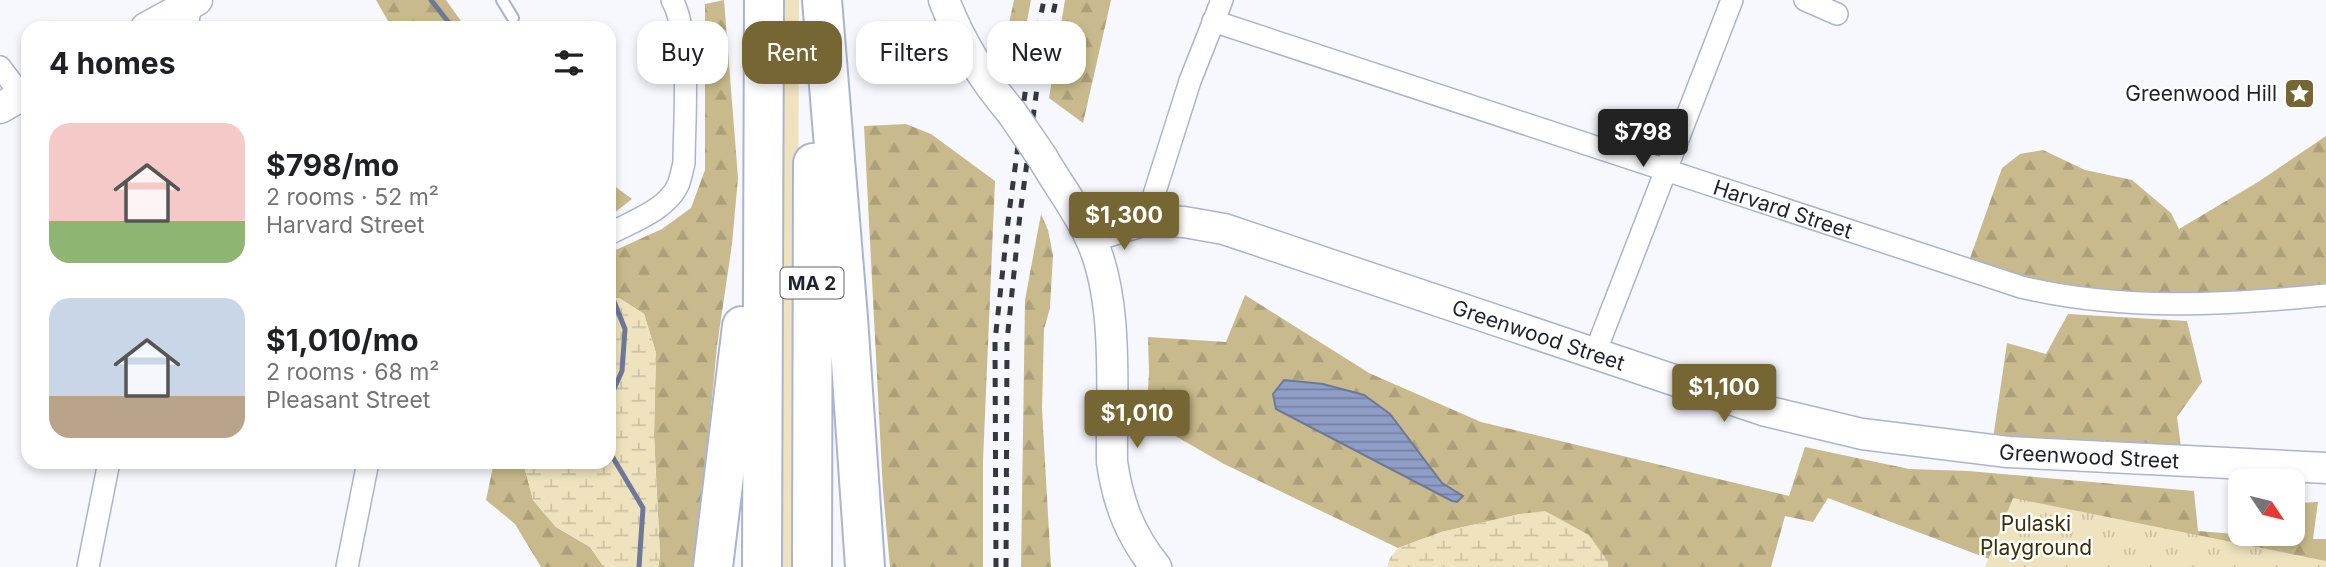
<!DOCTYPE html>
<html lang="en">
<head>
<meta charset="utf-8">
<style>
	:root { --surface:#fff; --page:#f2f2f2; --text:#202124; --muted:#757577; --accent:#756633 }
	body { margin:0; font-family:Inter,sans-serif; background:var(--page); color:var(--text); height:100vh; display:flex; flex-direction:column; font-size:26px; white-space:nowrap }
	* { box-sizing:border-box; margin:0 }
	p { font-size:23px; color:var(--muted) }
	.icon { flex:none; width:38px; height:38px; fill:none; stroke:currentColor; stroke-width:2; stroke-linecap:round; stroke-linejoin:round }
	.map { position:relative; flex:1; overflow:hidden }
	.panel { position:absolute; left:21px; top:21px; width:595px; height:448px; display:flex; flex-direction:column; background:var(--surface); border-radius:21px; box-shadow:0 4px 10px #0003 }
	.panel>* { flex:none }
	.banner { position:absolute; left:637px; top:21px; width:665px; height:63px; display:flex; gap:14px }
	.needle { width:46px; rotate:125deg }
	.fabs { position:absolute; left:2228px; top:469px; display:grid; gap:14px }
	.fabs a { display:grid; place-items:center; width:77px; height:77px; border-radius:14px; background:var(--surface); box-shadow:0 4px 10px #0003; font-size:35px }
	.price { position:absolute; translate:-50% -60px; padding:0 16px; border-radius:7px; background:var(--accent); color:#fff; font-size:23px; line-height:46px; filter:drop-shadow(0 2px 4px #0008) }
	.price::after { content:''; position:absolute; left:50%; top:42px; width:21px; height:16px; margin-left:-10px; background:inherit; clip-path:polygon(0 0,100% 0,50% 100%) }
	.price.on { background:#222; color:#fff }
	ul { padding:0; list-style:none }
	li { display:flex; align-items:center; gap:21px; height:175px; padding:0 28px }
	li span { display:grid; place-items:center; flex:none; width:196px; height:140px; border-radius:21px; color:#555 }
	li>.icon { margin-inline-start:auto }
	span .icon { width:84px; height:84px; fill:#fffc; stroke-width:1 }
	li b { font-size:30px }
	h2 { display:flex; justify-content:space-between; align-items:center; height:84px; padding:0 28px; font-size:30px }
	.tag { padding:0 24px; border-radius:21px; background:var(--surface); box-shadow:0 4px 10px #0003; font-size:24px; line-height:63px }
	.tag.on { background:var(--accent); color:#fff }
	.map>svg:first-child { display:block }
</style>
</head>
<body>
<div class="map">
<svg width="2326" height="567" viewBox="0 0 2326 567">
	<defs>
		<pattern id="forest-firs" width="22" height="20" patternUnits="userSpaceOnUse" patternTransform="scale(1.75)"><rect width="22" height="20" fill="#c8ba8c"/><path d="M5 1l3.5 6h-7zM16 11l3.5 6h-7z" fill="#aba079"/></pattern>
		<pattern id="wetland-marsh" width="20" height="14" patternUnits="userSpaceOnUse" patternTransform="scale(1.75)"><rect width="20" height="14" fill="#eee3be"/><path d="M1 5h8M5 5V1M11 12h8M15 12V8" fill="none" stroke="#ccc2a3"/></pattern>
		<pattern id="park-tufts" width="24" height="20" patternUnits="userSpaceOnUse" patternTransform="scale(1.75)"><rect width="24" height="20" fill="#eee3be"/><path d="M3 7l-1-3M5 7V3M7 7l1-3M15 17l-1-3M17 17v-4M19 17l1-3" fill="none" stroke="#ccc2a3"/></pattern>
		<pattern id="water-rules" width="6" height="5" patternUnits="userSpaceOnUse" patternTransform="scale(1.75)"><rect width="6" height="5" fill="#909ec7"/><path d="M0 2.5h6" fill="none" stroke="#7580a2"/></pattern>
	</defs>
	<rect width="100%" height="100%" fill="#f6f8fd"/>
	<!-- grass -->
	<path fill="#eee3be" d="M778,0H799L797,567H779Z"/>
	<!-- forest -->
	<path fill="url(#forest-firs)" fill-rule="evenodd" d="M376,0H446L466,28H392Z
		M724,0L738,178L732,244L717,346L696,567H658L660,555L654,435L656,353L644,314L619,298L609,299V253L662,229L691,208L705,170V4Z
		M1014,0H1031L1016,80L1006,67L1004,47Z
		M1065,0H1111L1083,123L1049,98Z
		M906,124L931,134L995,181L983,461V567H890L883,491L864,126Z
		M2326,136V288L2178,297L2043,286L1969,261L2002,168L2020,154L2043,150L2085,170L2132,180L2171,213L2179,229L2258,182Z
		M609,182L632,199L609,217Z
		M1041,214L1048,230L1053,255L1050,308L1044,329L1042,409L1051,567H1021L1025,300Z
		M1245,295L1369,373L1481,422L1789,496L1805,447L1909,469L1968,471L2194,491L2198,531L2248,535L2292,534L2293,485L2298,503L2318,502L2313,539H2326V567H2179L1989,559L1828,498L1813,522L1785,516L1771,567H1608V562L1520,514L1442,532L1398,548L1224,464L1146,419L1149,373L1148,337L1226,342ZM1273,394L1390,414L1442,483L1462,497Z
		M2068,314L2187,321L2202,382L2177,417L2181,447L1993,439L2007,343L2046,354Z
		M494,462H523L533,500L556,527L590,547L604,567H541L515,524L486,500Z"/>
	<!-- wetland -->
	<path fill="url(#wetland-marsh)" d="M619,298L644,314L656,353L654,435L660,555L658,567H604L590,547L556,527L533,500L523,462H609V299Z
		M1545,511L1589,535L1608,562V567H1387L1390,558L1398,548L1441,532L1520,514Z"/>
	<!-- park -->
	<path fill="url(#park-tufts)" d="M2013,498L2326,561V567H1985Z"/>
	<!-- water -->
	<path fill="url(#water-rules)" stroke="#6e7998" stroke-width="2" d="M1284,380L1323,384L1364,395L1390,414L1442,483L1463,496L1457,502L1452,501L1276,409L1273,394Z"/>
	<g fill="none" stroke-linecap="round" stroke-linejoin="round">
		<!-- stream -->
		<path stroke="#6e7998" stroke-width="5" d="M431,0L453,28
			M609,289L625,329L622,371L609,400
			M609,451L643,508L639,567"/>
		<defs>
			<path id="lane" d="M502,0L513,18"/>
			<g id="street">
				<path d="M1805,0L1837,14"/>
				<path id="s1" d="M1213,21L2021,287C2122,311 2225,305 2326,295"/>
				<path d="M187,28L191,3"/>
				<path d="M0,67L22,96"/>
				<path d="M1146,220L1190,81L1222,0"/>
				<path d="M609,234C631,222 667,210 678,185C681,178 682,170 684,163C684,121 692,35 672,0"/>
				<path d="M1595,353L1732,0"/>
				<path d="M88,567L109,462"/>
				<path d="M347,567L368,462"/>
			</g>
			<g id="secondary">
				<path d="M944,0C960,42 983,79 1012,113"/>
				<path d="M146,28L197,0"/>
				<path d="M0,108L28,92"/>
				<path d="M1042,157C1057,183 1076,208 1089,235C1120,297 1111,394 1112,462C1118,503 1130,535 1156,567"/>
				<path id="s2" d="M1090,237L1146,220L1184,222L1224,229L1766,411L1862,434L2008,452L2326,468"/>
			</g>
			<path id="highway" d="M822,0L848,318L865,567
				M713,567L742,326
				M762,567L764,0
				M812,567L813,163"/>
		</defs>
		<!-- lane casing -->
		<use href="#lane" stroke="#abb4cf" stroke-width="14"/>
		<!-- street casing -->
		<use href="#street" stroke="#abb4cf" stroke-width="24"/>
		<!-- secondary casing -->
		<use href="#secondary" stroke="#abb4cf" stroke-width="33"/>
		<!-- highway casing -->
		<use href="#highway" stroke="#abb4cf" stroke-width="42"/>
		<!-- lane -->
		<use href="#lane" stroke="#fff" stroke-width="10"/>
		<!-- street -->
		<use href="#street" stroke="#fff" stroke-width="21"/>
		<!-- secondary -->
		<use href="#secondary" stroke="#fff" stroke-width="30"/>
		<!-- highway -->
		<use href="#highway" stroke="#fff" stroke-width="38"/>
		<!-- rail -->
		<path stroke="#343841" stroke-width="5" stroke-dasharray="9 9" stroke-linecap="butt" d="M996,567L995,341L1009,213L1026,86L1044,0
			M1006,567L1007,341L1020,214L1037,88L1056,0"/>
		<defs>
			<path id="secondary-bridge" d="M1012,113L1042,157"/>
		</defs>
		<!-- secondary-bridge casing -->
		<use href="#secondary-bridge" stroke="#abb4cf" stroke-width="33" stroke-linecap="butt"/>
		<!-- secondary-bridge -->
		<use href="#secondary-bridge" stroke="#fff" stroke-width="30"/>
	</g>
	<!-- icons -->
	<defs>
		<symbol id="sight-square" viewBox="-11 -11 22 22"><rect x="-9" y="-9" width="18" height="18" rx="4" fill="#756633" stroke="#fff"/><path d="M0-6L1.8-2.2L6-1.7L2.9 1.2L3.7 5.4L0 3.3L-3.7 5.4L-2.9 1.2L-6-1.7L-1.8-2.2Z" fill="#fff"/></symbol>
	</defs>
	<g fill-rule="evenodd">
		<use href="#sight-square" x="2282" y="76" width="35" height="35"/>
	</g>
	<g text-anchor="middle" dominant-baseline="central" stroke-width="5" stroke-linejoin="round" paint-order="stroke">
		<!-- shield labels -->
		<rect fill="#fff" stroke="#62646b" stroke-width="2" x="780.5" y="267.5" width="63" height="31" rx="5"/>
		<g font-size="19" font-weight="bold" fill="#1e222c">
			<text x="812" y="283">MA 2</text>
		</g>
		<!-- poi labels -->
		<g font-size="21" fill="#1e222c" stroke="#fff" text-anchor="end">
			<text x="2277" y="93">Greenwood Hill</text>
		</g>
		<!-- street labels -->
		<g font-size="21" fill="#1e222c" stroke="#fff">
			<text stroke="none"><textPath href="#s1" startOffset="600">Harvard Street</textPath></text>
			<text stroke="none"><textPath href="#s2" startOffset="469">Greenwood Street</textPath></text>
			<text stroke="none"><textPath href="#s2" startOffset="1036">Greenwood Street</textPath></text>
		</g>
		<!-- park labels -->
		<g font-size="21" fill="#3a2f08" stroke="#fff">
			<text x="2036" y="523">Pulaski<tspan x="2036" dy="24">Playground</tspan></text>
		</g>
	</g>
</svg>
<div class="fabs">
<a><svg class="needle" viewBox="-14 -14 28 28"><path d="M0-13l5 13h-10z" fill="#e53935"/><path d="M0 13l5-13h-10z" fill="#757577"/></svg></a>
</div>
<b class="price on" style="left:1643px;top:169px">$798</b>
<b class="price" style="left:1124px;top:252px">$1,300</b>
<b class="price" style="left:1724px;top:424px">$1,100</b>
<b class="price" style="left:1137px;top:450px">$1,010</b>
<div class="banner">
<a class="tag">Buy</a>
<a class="tag on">Rent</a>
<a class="tag">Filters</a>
<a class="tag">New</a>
</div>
<section class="panel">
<h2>4 homes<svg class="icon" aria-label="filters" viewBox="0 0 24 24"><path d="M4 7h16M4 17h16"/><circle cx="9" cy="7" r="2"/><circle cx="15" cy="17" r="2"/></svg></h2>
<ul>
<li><span style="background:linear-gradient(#f6c9c9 70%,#8fb573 0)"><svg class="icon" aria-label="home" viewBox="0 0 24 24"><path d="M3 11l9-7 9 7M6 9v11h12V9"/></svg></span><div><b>$798/mo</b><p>2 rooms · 52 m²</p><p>Harvard Street</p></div></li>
<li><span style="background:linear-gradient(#c9d6e8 70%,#b9a48a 0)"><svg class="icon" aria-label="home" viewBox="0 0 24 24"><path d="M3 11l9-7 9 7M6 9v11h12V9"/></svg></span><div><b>$1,010/mo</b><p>2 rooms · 68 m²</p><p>Pleasant Street</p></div></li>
</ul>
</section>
</div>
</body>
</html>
